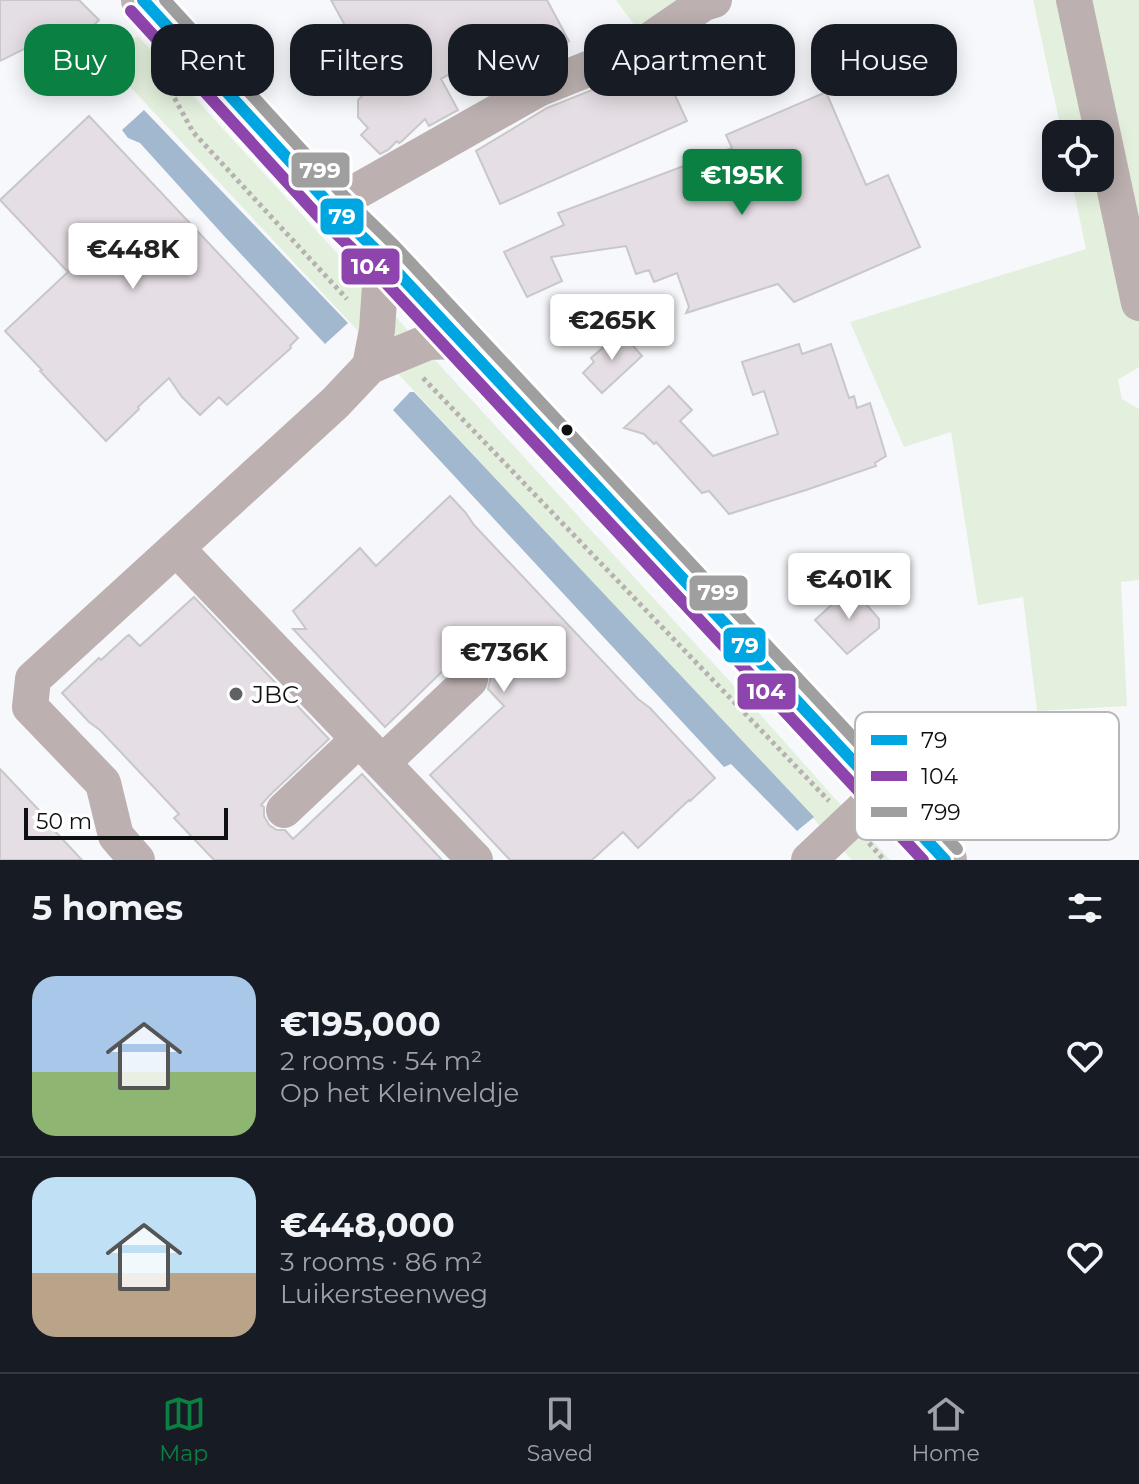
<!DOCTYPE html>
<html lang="en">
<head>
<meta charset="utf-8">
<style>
	:root { --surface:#171b24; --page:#242831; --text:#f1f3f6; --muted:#9ea1a6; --line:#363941; --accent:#0b8043 }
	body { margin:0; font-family:Montserrat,sans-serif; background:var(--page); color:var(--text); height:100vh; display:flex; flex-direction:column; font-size:30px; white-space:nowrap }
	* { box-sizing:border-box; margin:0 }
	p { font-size:26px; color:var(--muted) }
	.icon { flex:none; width:44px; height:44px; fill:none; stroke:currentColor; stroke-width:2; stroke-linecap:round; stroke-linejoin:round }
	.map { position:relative; height:860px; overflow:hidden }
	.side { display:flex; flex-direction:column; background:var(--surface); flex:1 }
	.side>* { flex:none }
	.hud { position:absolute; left:24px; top:24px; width:1092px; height:72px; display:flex; gap:16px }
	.tools { position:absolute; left:1042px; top:120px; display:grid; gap:16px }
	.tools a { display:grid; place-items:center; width:72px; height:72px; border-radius:16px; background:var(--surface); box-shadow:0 4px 20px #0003; font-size:40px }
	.scale { position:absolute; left:24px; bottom:20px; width:204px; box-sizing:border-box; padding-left:8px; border:4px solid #0f1012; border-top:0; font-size:22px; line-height:28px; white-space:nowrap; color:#0f1012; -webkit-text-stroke:6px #fff; paint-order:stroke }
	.price { position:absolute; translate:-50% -68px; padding:0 18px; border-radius:8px; background:#fff; color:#222; font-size:26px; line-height:52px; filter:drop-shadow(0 2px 4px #0008) }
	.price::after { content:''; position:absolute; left:50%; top:48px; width:24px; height:18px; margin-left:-12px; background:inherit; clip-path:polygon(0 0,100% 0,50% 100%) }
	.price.current { background:var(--accent); color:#fff }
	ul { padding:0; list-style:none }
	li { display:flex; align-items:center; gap:24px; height:200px; padding:0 32px }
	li+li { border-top:2px solid var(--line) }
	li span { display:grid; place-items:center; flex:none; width:224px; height:160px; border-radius:24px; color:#555 }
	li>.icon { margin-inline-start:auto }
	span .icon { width:96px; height:96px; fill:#fffc; stroke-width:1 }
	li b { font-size:34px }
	h2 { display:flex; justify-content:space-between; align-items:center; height:96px; padding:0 32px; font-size:34px }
	.pill { padding:0 28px; border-radius:24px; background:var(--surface); box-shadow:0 4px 20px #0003; font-size:28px; line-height:72px }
	.pill.current { background:var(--accent); color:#fff }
	.tabs { display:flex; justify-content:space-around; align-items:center; height:112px; border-top:2px solid var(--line); background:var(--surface); font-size:22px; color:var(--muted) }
	.tabs a { display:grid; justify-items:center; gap:4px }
	.tabs .current { color:var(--accent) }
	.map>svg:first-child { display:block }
</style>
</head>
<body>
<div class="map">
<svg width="1139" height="860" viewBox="0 0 1139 860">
	<rect width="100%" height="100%" fill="#f7f8fb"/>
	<!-- green -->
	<path fill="#e4f0de" d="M616,0H708L635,26Z
		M1033,0H1139V367L1118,380L1122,399L1139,409V580L1121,582L1127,706L1037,711L1023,597L978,605L951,432L904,447L850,322L1086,249L1071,178H1100V134H1062Z
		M138,36L757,711L890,860H852L104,59Z"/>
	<!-- water -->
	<path fill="#a2b8cf" d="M144,110L348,323L325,344L225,237L140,143L128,138L122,130Z
		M410,392H414L814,817L797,831L731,764L724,767L393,410Z"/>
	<!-- building -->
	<path fill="#e5dee4" stroke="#c8c7c9" stroke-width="2" d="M0,0H79L99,20L60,58L42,40L0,61Z
		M331,0H547L569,41L523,66L509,41L441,79L458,110L429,126L425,119L401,142L399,143L397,141L388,150L380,154L361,135L368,128L358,117V100L376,82Z
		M666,76L687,121L500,204L476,151L547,108L617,80L623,95Z
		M826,92L866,185L888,175L920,247L794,302L778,284L686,313L689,307L677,273L654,282L649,270L636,274L626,246L551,257L562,281L527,297L504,252L564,225L558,213L732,148L726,135Z
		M89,116L298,338L290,346L291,348L227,405L219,397L200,415L182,397L169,378L138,407L139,409L106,441L40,371L42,370L5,331L68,272L0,200Z
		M621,332L642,356L602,393L583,373L594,362L591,358Z
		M799,344L802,354L831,344L849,398L854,396L857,408L870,403L886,456L875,463L876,466L806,490L729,514L709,491L702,493L656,442L654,444L644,434L624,428L669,386L692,410L680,421L713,456L778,434L764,391L753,395L742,362Z
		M450,496L465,512L474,525L638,699L650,708L715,778L690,801L689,800L638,848L623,832L592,860H510L430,775L504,706L488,689L491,676L486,666L477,660L466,659L462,661L457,657L385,727L293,629H306L293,611L360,548L376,566Z
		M851,587L879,619V628L847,654L815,620Z
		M194,597L329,739L270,795L261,805L264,807V816L269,825L277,830H285L293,839L362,774L442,860H214L174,818L179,814L100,730L89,722L62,693L99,658L101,660L127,636L129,635L140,646Z
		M0,769L54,826L52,828L82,860H0Z"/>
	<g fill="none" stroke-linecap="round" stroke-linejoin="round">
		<!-- path -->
		<path stroke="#b7b1b2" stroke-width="5" stroke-dasharray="4 4" stroke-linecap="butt" d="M163,77L193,132L347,299
			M423,378L829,801
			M869,843L884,860"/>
		<!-- minor -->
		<path stroke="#bcb0b0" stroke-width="36" d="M1074,0L1139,303
			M647,42L704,3L714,0
			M331,206L538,89L638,49
			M370,366L377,330L382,256
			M177,549L475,860
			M382,763L470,680
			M284,810L359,739
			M137,860L116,836L103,783L30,707L33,679L335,403L370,366L428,342L460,341
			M809,860L881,792"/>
		<!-- major -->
		<path stroke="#bdb1b4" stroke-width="44" d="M143,0L331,206L382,256L945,860"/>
		<defs>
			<path id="bus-1" d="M143,0L331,206L382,256L945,860"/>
			<path id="bus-2" d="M131,11L319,217L371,267L923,860"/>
			<path id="bus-3" d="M165,0L343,195L394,245L957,849"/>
		</defs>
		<!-- bus-1 casing -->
		<use href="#bus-1" stroke="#fff" stroke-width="18"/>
		<!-- bus-2 casing -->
		<use href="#bus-2" stroke="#fff" stroke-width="18"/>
		<!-- bus-3 casing -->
		<use href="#bus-3" stroke="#fff" stroke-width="18"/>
		<!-- bus-1 -->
		<use href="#bus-1" stroke="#00a6e2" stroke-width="12"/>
		<!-- bus-2 -->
		<use href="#bus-2" stroke="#8e44ad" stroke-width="12"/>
		<!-- bus-3 -->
		<use href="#bus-3" stroke="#9f9fa0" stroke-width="12"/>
	</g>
	<!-- markers -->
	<circle fill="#0f1012" stroke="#fff" stroke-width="3" cx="567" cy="430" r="7"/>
	<circle fill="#606164" stroke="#fff" stroke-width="3" cx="236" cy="694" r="8"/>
	<g text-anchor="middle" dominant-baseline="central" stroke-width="7" stroke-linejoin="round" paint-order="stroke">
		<!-- poi labels -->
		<g font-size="24" fill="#0f1012" stroke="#fff" text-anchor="start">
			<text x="252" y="694">JBC</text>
		</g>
	</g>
	<!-- legend -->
	<rect x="855" y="712" width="264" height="128" rx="12" fill="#fff" stroke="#b7b7b8" stroke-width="2"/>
	<rect x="871" y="735" width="36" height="10" fill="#00a6e2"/>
	<rect x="871" y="771" width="36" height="10" fill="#8e44ad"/>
	<rect x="871" y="807" width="36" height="10" fill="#9f9fa0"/>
	<g font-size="22" fill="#0f1012">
		<text x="921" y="748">79</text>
		<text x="921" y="784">104</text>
		<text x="921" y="820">799</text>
	</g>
	<g stroke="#fff" stroke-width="3">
		<rect x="290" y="151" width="61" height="38" rx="8" fill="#9f9fa0"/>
		<rect x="319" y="197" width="46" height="39" rx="8" fill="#00a6e2"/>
		<rect x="340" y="247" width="61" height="39" rx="8" fill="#8e44ad"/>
		<rect x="688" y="574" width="61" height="38" rx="8" fill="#9f9fa0"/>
		<rect x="722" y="626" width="45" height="38" rx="8" fill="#00a6e2"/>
		<rect x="736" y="672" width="61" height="39" rx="8" fill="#8e44ad"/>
	</g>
	<g font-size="22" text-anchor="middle" font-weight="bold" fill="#fff">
		<text x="320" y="178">799</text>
		<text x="342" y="224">79</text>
		<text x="370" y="274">104</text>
		<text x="718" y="600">799</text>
		<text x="745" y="653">79</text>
		<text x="766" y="699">104</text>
	</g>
</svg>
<div class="tools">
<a><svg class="icon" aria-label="locate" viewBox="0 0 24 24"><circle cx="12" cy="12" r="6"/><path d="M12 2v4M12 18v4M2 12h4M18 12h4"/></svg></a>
</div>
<div class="scale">50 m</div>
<b class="price current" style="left:742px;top:217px">€195K</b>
<b class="price" style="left:133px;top:291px">€448K</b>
<b class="price" style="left:612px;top:362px">€265K</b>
<b class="price" style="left:849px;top:621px">€401K</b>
<b class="price" style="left:504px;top:694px">€736K</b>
<div class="hud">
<a class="pill current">Buy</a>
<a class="pill">Rent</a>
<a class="pill">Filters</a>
<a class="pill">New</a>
<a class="pill">Apartment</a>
<a class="pill">House</a>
</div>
</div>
<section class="side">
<h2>5 homes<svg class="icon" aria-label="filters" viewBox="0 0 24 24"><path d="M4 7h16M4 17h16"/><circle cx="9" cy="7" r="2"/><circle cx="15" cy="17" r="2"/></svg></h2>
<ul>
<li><span style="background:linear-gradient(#a9c7e8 60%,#8fb573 0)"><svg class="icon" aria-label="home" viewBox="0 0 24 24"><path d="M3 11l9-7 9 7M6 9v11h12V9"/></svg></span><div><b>€195,000</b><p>2 rooms · 54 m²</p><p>Op het Kleinveldje</p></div><svg class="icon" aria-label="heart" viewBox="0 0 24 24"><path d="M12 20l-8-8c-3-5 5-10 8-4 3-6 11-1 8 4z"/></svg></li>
<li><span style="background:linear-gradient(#bfe0f5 60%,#b9a48a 0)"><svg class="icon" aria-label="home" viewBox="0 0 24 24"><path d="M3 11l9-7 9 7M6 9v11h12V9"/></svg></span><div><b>€448,000</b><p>3 rooms · 86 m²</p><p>Luikersteenweg</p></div><svg class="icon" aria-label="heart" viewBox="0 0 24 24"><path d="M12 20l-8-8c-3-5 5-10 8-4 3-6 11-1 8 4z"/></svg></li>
</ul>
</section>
<nav class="tabs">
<a class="current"><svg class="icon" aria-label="map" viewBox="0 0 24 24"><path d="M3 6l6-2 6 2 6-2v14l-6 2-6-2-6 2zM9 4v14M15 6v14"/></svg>Map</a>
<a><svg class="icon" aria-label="saved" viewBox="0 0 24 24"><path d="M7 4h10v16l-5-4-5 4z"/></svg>Saved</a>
<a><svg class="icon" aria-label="home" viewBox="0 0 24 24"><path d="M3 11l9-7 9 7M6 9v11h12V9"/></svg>Home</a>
</nav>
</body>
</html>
